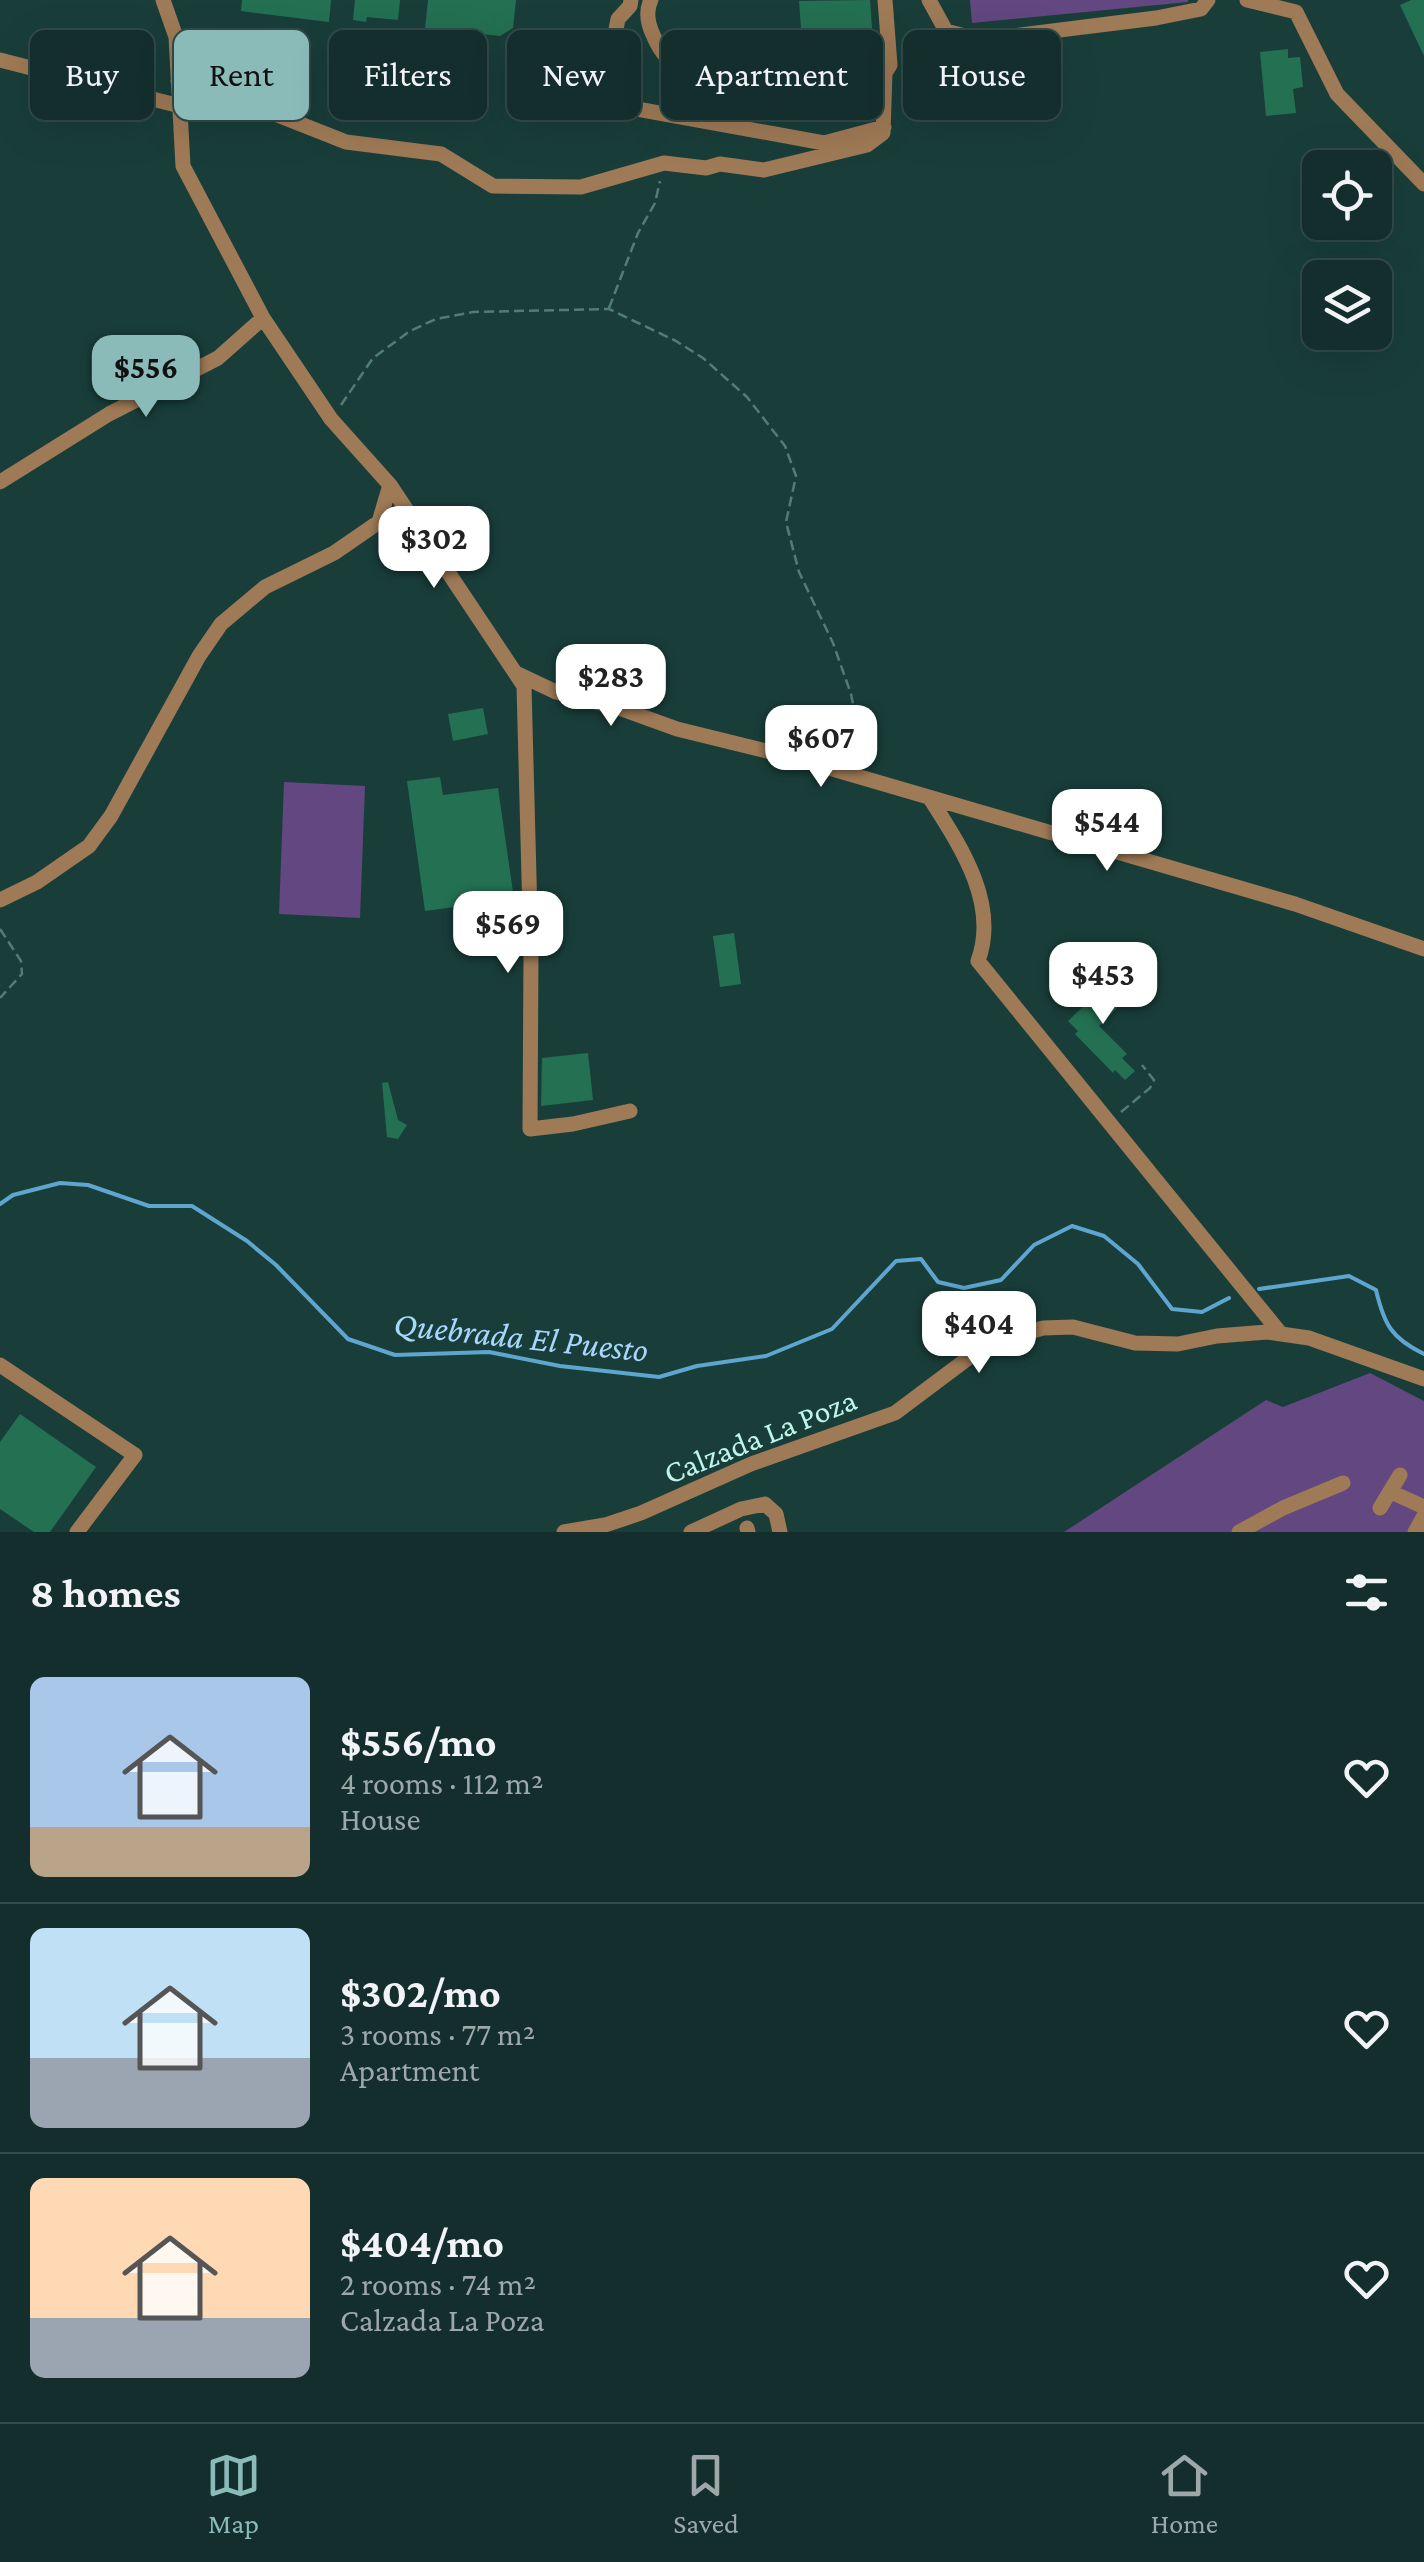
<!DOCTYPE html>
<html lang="en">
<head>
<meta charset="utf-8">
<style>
	:root { --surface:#132e2c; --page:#203a38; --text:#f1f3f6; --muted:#9da8a9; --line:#324a48; --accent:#8bbbb9 }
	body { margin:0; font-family:"Crimson Pro",serif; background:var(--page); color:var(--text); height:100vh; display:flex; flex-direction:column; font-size:38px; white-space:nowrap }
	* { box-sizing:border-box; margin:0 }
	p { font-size:32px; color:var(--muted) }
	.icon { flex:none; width:55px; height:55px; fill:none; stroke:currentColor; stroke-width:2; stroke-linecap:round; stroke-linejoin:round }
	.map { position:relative; height:1532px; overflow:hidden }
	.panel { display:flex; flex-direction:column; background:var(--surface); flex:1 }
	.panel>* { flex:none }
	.banner { position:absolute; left:30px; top:30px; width:1365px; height:90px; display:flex; gap:20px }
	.fabs { position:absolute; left:1302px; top:150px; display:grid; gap:20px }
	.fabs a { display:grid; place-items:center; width:90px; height:90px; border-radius:15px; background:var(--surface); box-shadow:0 10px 40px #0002,0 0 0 2px var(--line); font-size:50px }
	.price { position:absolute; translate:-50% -85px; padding:0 22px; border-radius:20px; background:#fff; color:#222; font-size:32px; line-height:65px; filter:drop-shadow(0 2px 5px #0008) }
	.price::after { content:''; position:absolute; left:50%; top:60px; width:30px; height:22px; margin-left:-15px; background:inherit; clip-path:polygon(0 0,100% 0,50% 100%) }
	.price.selected { background:var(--accent); color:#111 }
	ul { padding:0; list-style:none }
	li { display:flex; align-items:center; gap:30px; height:250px; padding:0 30px }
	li+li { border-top:2px solid var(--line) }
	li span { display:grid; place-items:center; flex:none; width:280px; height:200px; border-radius:15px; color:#555 }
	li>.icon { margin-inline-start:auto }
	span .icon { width:120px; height:120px; fill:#fffc; stroke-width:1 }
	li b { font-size:42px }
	h2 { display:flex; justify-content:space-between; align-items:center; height:120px; padding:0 30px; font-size:42px }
	.pill { padding:0 35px; border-radius:15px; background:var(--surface); box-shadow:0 10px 40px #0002,0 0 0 2px var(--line); font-size:35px; line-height:90px }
	.pill.selected { background:var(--accent); color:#111 }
	.tabs { display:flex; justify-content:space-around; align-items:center; height:140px; border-top:2px solid var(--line); background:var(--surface); font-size:28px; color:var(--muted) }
	.tabs a { display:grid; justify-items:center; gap:5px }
	.tabs .selected { color:var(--accent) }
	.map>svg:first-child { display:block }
</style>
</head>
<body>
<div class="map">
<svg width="1424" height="1532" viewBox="0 0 1424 1532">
	<rect width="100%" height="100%" fill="#193e3a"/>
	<!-- green -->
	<path fill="#624780" d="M970,0H1188V2L972,23Z
		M284,782L365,786L360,918L279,914Z
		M1370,1373L1424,1401V1532H1064L1266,1400L1283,1407Z"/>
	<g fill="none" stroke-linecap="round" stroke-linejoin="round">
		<!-- stream -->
		<path stroke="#5ea6cf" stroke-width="4" d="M0,1204L13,1195L60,1183L88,1185L149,1206H192L247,1241L276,1265L348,1339L395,1355L489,1352L560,1366L659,1377L697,1366L766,1356L832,1329L896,1261L921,1259L938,1282L964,1288L1001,1280L1034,1245L1072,1226L1104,1236L1138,1264L1172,1309L1202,1312L1229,1298
			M1259,1289L1349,1276L1376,1290C1384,1324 1391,1338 1424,1354"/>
	</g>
	<!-- building -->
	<path fill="#247053" d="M242,0H331L329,22L241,11Z
		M355,0H400L398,20L367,17L366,22L353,20Z
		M428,0H516L513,28L500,36L425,28Z
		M870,0L874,55L832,60L830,38L802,41L799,1Z
		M1411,0H1424V56L1400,5Z
		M557,36L570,38L569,44L601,48L598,63L594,62L591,82L519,72L523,38L556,42Z
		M1288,49V58L1300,57L1303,87L1293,89L1296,113L1266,116L1260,52Z
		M483,708L488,734L453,741L448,714Z
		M440,777L443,795L498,788L514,899L425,911L407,781Z
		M734,933L741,984L720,987L713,936Z
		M1121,977L1131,987L1122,996L1125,1000L1099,1026L1127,1054L1122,1058L1135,1071L1125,1080L1115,1070L1113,1073L1075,1034L1078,1031L1068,1021L1107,983L1111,987Z
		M588,1053L593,1100L541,1106L542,1058Z
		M388,1082L398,1120L407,1125L398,1139L387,1137L382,1083Z
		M20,1414L96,1467L50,1532H34L0,1509V1442Z"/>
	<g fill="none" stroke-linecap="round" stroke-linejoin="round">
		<!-- path -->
		<path stroke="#527d77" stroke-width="2.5" stroke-dasharray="10 5" stroke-linecap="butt" d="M609,308L638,233L655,203L660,181
			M341,405L373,358L410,331L436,319L473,312L609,309L676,341L703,358L747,397L785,446L796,476L786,522L799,572L833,643L851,694L865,764
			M0,929L21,961L22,974L0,998
			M1121,1112L1150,1088L1154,1080L1142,1065"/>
		<!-- minor -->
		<path stroke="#9f7a56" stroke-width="15" d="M163,0L176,37L183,166L263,318L331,419L390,485L524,686L531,954L530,1129L573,1124L630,1111
			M631,0L630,6L618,19L606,80L615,105L824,143L884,127
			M651,0C645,12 648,25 654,37C660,51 670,64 686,70C735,87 837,70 890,65
			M929,0L946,31L980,40L1156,18L1201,9L1208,0
			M1247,0L1296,12L1337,94L1424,184
			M0,60L180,106
			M178,81L217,91L346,142L441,154L493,186L581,187L664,163L706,168L720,164L764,170L867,145L883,133L885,73L890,65L885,0
			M0,482L109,414L218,358L263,318
			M518,674L556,692L619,708L677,729L795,758L1295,904L1424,949
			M931,800C961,847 999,904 978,961L1281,1334
			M0,900L37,882L89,846L111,816L199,656L221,624L265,587L334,553L379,522L390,485
			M0,1365L135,1455L77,1532
			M1391,1492L1424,1507
			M1380,1508L1400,1475
			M747,1528L748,1532
			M564,1532L605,1525L641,1513L751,1464L895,1413L987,1344L1043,1328L1073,1327L1135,1343L1178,1344L1217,1336L1267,1332L1309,1338L1424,1379
			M691,1532L741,1509L765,1504L776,1514L780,1532
			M1239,1532L1283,1508L1343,1483
			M1415,1532L1424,1516"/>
	</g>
	<g text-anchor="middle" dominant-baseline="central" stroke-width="8" stroke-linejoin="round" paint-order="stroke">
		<!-- street labels -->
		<g font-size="32" fill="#bff4ec" stroke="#193e3a">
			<text transform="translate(760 1436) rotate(-22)">Calzada La Poza</text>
		</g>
		<!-- water labels -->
		<g font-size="35" font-style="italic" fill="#a8d6fd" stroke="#193e3a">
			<text transform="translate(521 1337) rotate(6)">Quebrada El Puesto</text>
		</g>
	</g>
</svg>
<div class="fabs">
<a><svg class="icon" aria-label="locate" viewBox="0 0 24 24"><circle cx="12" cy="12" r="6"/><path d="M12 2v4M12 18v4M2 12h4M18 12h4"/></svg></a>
<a><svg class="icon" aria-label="layers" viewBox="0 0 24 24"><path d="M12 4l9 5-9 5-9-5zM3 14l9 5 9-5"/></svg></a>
</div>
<b class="price selected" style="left:146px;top:420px">$556</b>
<b class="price" style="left:434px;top:591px">$302</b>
<b class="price" style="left:611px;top:729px">$283</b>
<b class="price" style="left:821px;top:790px">$607</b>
<b class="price" style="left:1107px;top:874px">$544</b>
<b class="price" style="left:508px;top:976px">$569</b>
<b class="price" style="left:1103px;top:1027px">$453</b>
<b class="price" style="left:979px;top:1376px">$404</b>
<div class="banner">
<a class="pill">Buy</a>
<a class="pill selected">Rent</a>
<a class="pill">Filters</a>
<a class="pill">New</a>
<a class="pill">Apartment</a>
<a class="pill">House</a>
</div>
</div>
<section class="panel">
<h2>8 homes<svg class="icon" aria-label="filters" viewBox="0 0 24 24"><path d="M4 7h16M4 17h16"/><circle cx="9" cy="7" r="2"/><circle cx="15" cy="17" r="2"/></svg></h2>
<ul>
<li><span style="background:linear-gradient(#a9c7e8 75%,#b9a48a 0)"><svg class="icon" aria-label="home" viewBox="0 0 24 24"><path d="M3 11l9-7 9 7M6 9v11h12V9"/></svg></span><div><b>$556/mo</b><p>4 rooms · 112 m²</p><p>House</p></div><svg class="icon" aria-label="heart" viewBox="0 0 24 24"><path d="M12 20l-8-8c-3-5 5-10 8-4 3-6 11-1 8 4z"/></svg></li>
<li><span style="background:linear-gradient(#bfe0f5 65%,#9aa5b1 0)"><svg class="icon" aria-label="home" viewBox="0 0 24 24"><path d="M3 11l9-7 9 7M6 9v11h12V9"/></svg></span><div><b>$302/mo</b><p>3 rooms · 77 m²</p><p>Apartment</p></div><svg class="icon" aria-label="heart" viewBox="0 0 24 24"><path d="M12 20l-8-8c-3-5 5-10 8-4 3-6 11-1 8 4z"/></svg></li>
<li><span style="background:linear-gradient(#ffd9b3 70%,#9aa5b1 0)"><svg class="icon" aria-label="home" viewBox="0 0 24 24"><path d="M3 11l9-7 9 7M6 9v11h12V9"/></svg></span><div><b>$404/mo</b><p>2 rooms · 74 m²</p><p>Calzada La Poza</p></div><svg class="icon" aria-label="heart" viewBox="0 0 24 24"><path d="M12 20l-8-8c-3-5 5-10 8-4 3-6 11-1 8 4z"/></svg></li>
</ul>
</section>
<nav class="tabs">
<a class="selected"><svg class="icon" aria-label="map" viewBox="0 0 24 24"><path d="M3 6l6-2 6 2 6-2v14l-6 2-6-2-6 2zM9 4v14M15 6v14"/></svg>Map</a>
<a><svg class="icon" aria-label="saved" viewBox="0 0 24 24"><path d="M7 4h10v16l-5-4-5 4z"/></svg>Saved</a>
<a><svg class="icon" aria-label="home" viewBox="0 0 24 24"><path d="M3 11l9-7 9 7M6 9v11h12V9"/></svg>Home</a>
</nav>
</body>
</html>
